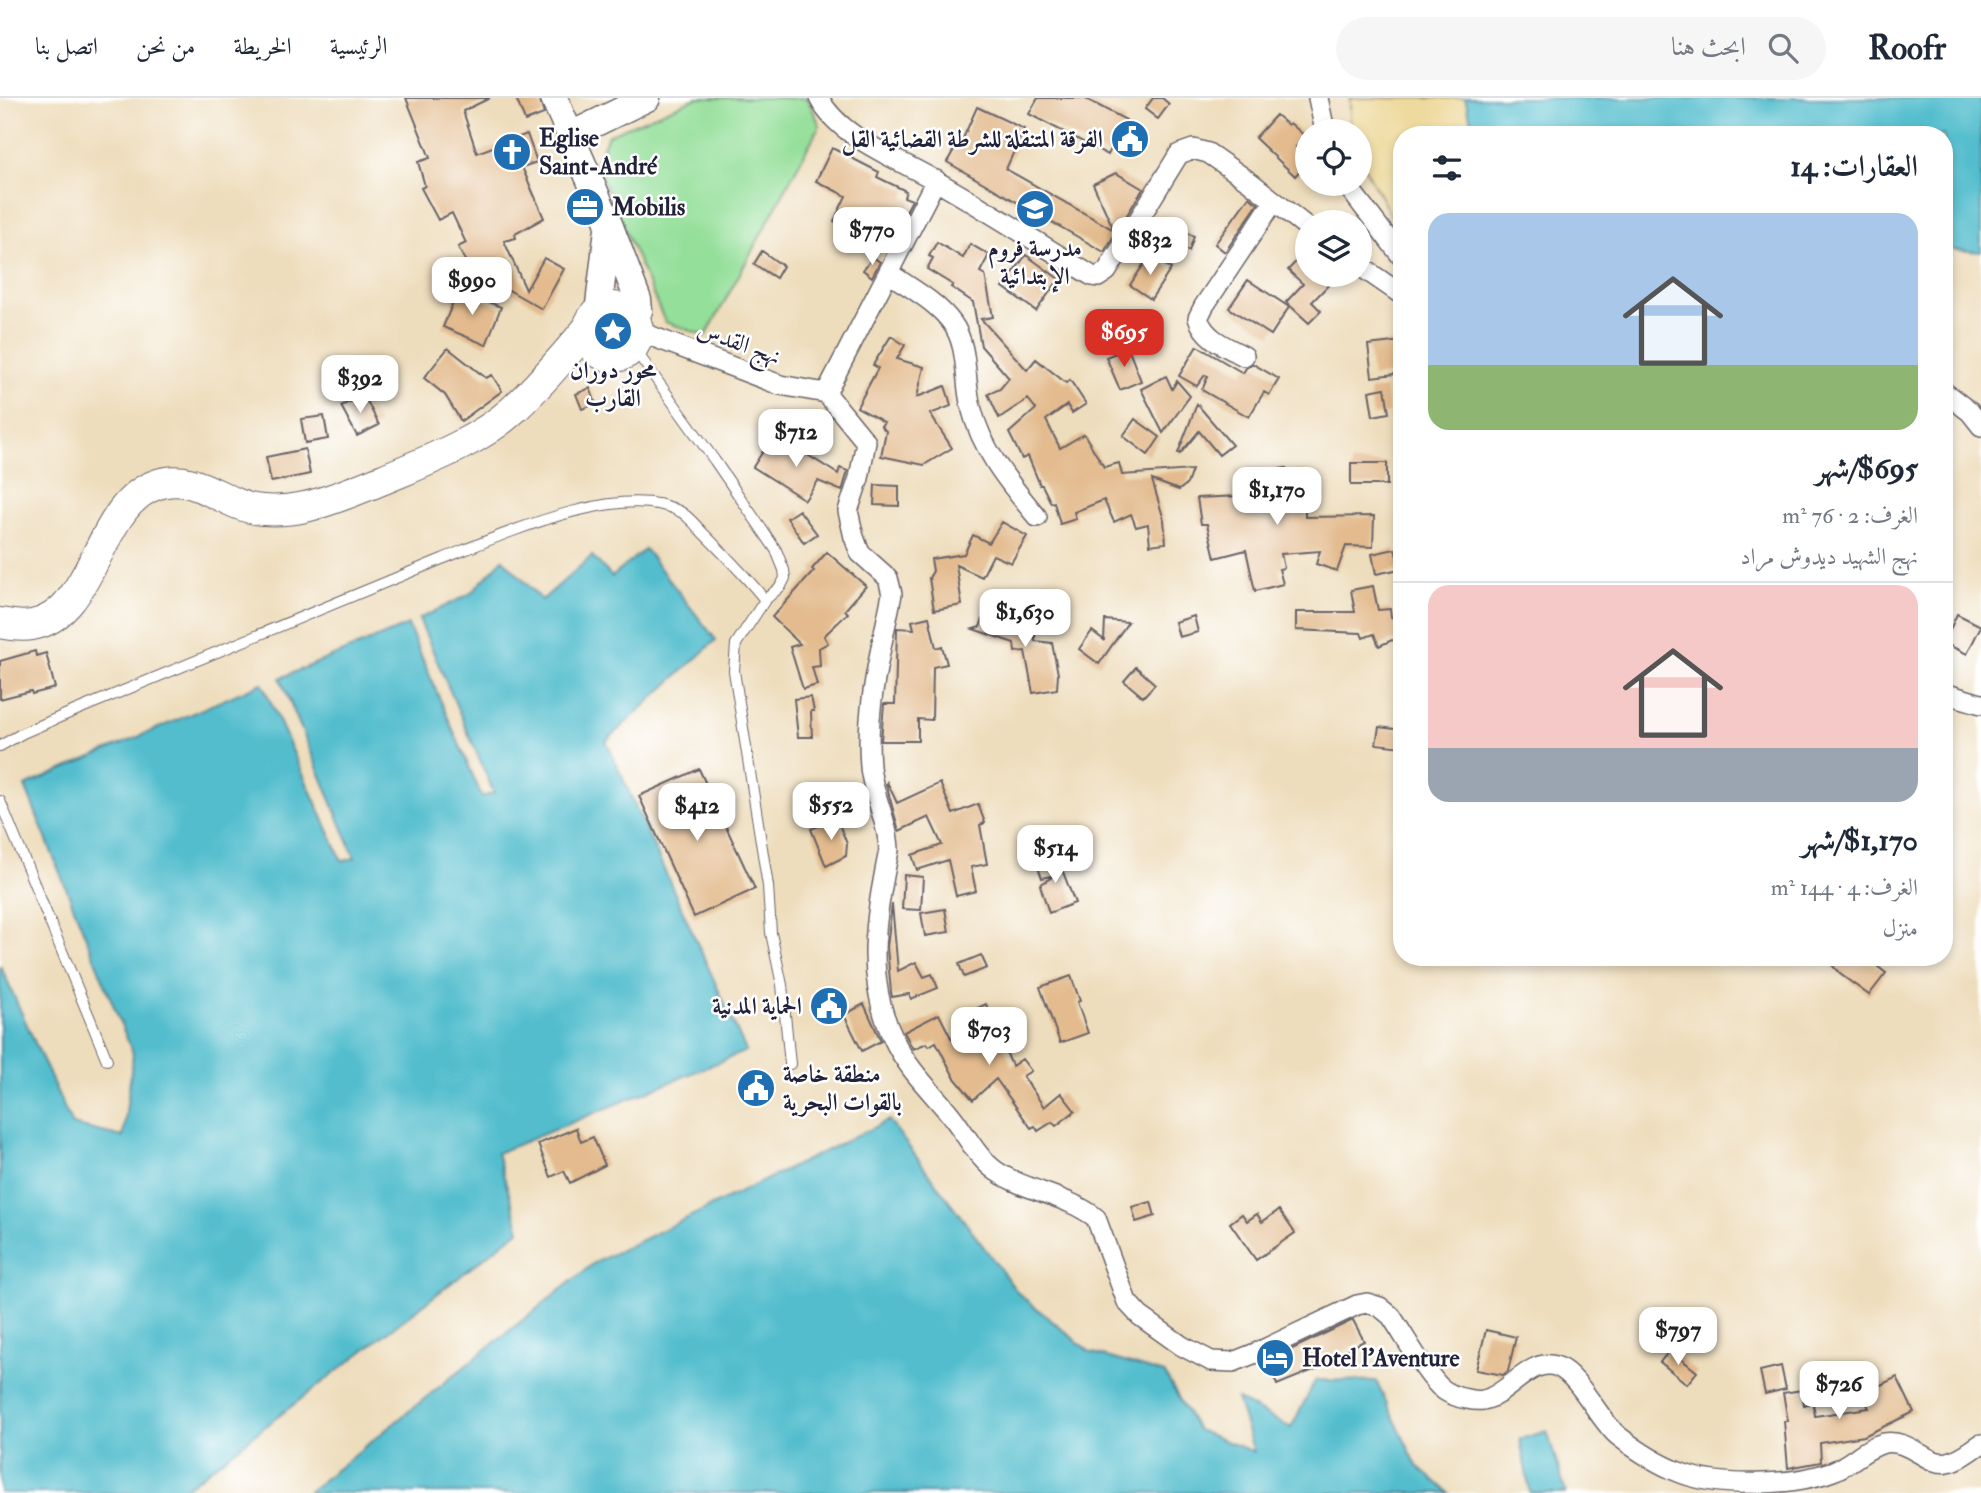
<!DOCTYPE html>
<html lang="ar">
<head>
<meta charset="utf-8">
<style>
	:root { --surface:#fff; --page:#f6f6f7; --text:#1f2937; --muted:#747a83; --line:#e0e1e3; --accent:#d93025 }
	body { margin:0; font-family:"IM FELL Double Pica",Amiri,serif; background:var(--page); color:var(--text); direction:rtl; height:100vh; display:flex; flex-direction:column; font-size:26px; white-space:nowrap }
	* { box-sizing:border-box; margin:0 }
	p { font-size:23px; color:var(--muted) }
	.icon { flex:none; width:38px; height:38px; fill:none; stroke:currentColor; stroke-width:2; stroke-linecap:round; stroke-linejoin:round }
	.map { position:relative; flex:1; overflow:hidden; direction:ltr }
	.details { position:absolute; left:1393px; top:28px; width:560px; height:840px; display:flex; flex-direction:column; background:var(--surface); border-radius:28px; box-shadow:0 4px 10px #0003; direction:rtl }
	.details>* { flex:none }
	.tools { position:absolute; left:1295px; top:21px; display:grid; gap:14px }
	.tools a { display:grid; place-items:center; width:77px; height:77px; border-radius:50%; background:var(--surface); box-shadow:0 4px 10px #0003; font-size:35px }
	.price { position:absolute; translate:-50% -60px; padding:0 16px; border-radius:14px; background:#fff; color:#222; font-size:23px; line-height:46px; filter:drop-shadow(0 2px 4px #0008) }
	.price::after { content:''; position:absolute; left:50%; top:42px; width:21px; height:16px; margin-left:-10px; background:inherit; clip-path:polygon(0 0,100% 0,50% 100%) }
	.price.current { background:var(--accent); color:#fff }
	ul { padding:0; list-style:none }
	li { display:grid; align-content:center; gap:14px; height:371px; padding:0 35px }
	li+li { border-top:2px solid var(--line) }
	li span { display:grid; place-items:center; height:217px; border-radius:21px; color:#555 }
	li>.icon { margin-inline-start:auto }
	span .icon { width:126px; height:126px; fill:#fffc; stroke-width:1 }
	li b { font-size:30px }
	h2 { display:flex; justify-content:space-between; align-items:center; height:84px; padding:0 35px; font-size:30px }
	header { display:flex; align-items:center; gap:42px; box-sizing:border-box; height:98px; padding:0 35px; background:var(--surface); border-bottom:2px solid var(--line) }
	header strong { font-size:33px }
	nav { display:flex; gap:38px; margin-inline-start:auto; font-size:24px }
	.search { width:490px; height:63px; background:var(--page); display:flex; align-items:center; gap:18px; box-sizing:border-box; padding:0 24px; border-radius:38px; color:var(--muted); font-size:26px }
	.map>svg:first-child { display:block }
</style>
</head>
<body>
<header>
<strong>Roofr</strong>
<div class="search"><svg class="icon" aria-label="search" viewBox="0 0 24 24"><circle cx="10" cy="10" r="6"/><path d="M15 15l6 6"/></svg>ابحث هنا</div>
<nav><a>الرئيسية</a><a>الخريطة</a><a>من نحن</a><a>اتصل بنا</a></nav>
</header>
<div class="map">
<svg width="1981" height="1395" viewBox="0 0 1981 1395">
	<rect width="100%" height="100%" fill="#fff"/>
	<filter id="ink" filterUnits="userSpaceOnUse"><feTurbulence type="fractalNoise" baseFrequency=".0143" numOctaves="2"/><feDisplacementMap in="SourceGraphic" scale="14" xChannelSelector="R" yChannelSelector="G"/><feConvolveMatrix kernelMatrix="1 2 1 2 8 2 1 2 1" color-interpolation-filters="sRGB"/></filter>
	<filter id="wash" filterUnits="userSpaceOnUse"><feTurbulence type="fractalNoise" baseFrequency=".00686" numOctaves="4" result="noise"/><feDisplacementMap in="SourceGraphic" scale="28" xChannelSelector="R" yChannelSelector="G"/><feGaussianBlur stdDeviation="1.57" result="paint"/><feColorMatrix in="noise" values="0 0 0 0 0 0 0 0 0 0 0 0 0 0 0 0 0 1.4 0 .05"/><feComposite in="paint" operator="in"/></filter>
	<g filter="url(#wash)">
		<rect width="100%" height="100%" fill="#eeddbc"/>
		<!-- green -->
		<path fill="#94df9a" stroke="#5b806a" stroke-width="2" d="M696,0H807L820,27L706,238L665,224L596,66L608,37Z"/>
		<!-- sand -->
		<path fill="#eeda9e" stroke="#887e6c" stroke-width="2" d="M1350,0H1465L1475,37H1402V134L1391,118L1360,61V33H1350Z"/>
		<!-- water -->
		<path fill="#52bdcd" stroke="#3a7084" stroke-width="2" d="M1465,0H1981V154L1944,151V37H1475Z
			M645,451L716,542L606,643L746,953L497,1055L520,1132L179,1395H0V867L72,1027L123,1039L133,956L25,688L262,585L342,763L355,760L280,580L408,527L482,699L494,695L419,521L470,496L503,461L542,502L592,458L612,479Z
			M889,1022L1018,1195L1090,1254L1165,1276L1197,1332L1254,1354L1237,1301L1291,1330L1316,1282L1376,1283L1417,1368L1449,1395H307L594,1165Z
			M1547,1333L1566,1395H1530L1520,1341Z"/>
		<g id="blocks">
			<!-- building -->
			<path fill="#e3bb8e" d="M406,0H490L463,13L477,55L527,36L537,64L522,69L544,120L515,136L516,140L504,143L526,192L544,160L564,171L542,211L500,187L491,167L472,176L458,149L466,145L452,115L438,122L421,90L425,88L418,64L430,60Z
				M516,0H539L544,16L525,23Z
				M1038,0H1084L1126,22L1108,57L1029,16Z
				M1153,0H1162L1169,6L1158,21L1145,11Z
				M977,9L1024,31L1006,71L1114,132L1093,86L1116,75L1143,91L1104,154L947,64L959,43L961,45Z
				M1276,17L1288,27L1290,25L1306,39L1296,49L1307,59V65L1295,78L1255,40Z
				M832,50L879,74L877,79L906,93L904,99L912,102L894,136L880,129L874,142L834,123L846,98L816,83Z
				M1249,99L1258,106L1225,154L1215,146Z
				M1182,133L1194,138L1189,153L1176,149Z
				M937,144L963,160L970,146L989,157L980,174L985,177L993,219L981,221L1027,272L1036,261L1066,285L1070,282L1086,306L1072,315L1067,307L1046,322L1060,350L1084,336L1104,369L1119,365L1122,377L1192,372L1187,386L1179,392L1152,382L1164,422L1166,445L1150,447L1148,426L1136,429L1131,416L1114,424L1104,402L1074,414L1076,421L1060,426L1054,404L1051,405L1042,387H1040L1028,358L1022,361L1009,335L1036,311L1028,301L999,320L988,296L1000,291L1009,280L981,248L973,204L951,189L953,187L927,171L933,160L929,158Z
				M1307,152V177H1338L1312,204L1321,213L1309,225L1286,204L1303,186L1288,172Z
				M762,153L783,168L776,180L754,166Z
				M1026,157L1059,181L1036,213L1003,189Z
				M1150,157L1171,171L1151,201L1130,187Z
				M873,159L880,164L872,179L863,172Z
				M1248,182L1289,209L1271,237L1229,210Z
				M458,192L501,209L486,247L443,229Z
				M891,238L905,247L897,261L924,269L917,299L945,288L949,300L951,308L930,316L952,350L924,367L881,358L886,333L881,328L884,324L857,309L878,270L873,267Z
				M1402,243V275L1372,279L1368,247Z
				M1197,248L1243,275L1246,270L1253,266L1279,281L1269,297L1264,294L1249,319L1202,292L1208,278L1205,277L1197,288L1179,278Z
				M448,250L486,280L492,277L502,293L461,323L445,297L424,280Z
				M1128,250L1141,283L1120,292L1106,259Z
				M1166,278L1172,291L1177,283L1190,298L1163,335L1141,291Z
				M590,290L596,306L582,311L576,296Z
				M1385,290L1389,315L1373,318L1369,293Z
				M364,297L379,327L357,338L341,308Z
				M1197,306L1232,347L1219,357L1199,333L1180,356L1178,355Z
				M324,318L328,341L305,345L301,321Z
				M1135,321L1160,339L1148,357L1123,338Z
				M774,336L838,376L840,370L848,373L842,393L818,383L805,402L753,369Z
				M305,351L310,376L271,384L266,359Z
				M1351,365H1387V387H1351Z
				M1259,370L1260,375L1286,370L1287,373H1304V387H1282V410L1305,411V419L1374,418L1373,449L1346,448L1337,473L1316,466L1320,453L1281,456L1284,470L1279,471L1283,486L1255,493L1246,452L1215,460L1207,426H1201L1197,400L1240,398L1236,374Z
				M875,387L899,388V408L874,407Z
				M799,412L817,436L804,445L787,420Z
				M1002,424L1027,438L1011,465L993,457L982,479L956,467L962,507L934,512L929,480L933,473L931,461L964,456L973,437L989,445Z
				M1395,451L1400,471L1376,476L1372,456Z
				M827,454L866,488L845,512L848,515L824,538L828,545L819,550L820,568L812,569L817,587L803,591L790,549L800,546L772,519L814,473L812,471Z
				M1373,488L1378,512L1390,511L1391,519L1402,522V545L1392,542L1379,548L1374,536L1363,540L1361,535L1296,532V514H1355L1351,492Z
				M989,504L1003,509L997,528L1035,527V543L1052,545L1058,576L1057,591L1033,595L1025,553L1015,554L1014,545L973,531L980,529Z
				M1957,516L1981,528L1967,556L1944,545Z
				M1194,518L1198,534L1179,539L1175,524Z
				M929,519L936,550L942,548L947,566L933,569L932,622L918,621V643H881L884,606H895L897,530L914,531L912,523Z
				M1105,522L1128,524L1099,566L1079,551L1092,533L1104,542Z
				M35,553L36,558L46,555L55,590L32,596L31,593L0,601V563Z
				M1136,569L1155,586L1143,599L1124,583Z
				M811,599L814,613H811L812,639H798L794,601Z
				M1379,629L1402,632V649L1376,646Z
				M699,671L755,791L694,819L639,698Z
				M887,684L897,705L940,685L953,716L978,706L985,725L980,727L987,766L971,769L976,793L956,798L948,762L917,772L912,757L942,747L929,719L899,733L886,686Z
				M837,721L847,746L846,758L826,768L811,731Z
				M1056,756L1075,805L1049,815L1040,787L1055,777L1042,780L1036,764Z
				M904,777L923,779L921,812L902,811Z
				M892,806L898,873L916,864L924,879L932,876L938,890L911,901L909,896L892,899L891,894L887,849Z
				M945,811L949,834L925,838L921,815Z
				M981,857L987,870L964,879L959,866Z
				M1825,859H1865L1886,875L1869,897L1840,876Z
				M1071,878L1080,903L1077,904L1088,935L1060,945L1040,889Z
				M864,906L881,943L862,953L844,917Z
				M986,906L1012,968L1022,961L1031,973L1023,978L1044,1009L1061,995L1075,1013L1056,1028L1052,1024L1038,1033L1035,1028L1031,1030L996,981L973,1002L954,979L936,944L929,948L927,945L913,951L904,934L939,916L952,942L981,930L973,912Z
				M576,1030L581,1044L593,1039L605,1067L570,1085L564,1073L551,1079L538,1046Z
				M1151,1104L1155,1118L1136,1124L1132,1109Z
				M1279,1112L1295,1135L1256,1162L1230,1125L1242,1116L1247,1123L1257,1116L1262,1124Z
				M1353,1222L1364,1243L1315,1267L1316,1271L1277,1287L1267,1263Z
				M1486,1232L1516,1239L1508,1273L1503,1277L1476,1272Z
				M1670,1252L1697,1274L1687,1286L1660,1264Z
				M1781,1268L1786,1291L1765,1296L1760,1273Z
				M1897,1279L1914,1314L1864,1338L1820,1345L1821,1364L1788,1370L1784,1323H1788L1783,1295L1802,1292L1804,1307L1813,1305L1815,1318L1869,1310L1862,1296Z"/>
		</g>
	</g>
	<g filter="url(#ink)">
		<use href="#blocks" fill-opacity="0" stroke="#696368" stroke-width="2"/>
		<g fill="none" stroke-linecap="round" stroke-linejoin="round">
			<defs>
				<path id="lane" d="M633,249L715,363L776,452L784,472L785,480L781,488L765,502L736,546L734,573L768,788L771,835L782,887L790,966
					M0,648L23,635L60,619L442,461C500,438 620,383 679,413C688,417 696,428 703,435C725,457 746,478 765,502
					M0,703L107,962"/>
				<path id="street" d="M819,0C839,40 899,61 936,83C989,113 1040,146 1092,178L1098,179L1107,173L1179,56L1193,51L1208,55L1250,84L1307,129
					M1318,0L1325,33
					M1346,86L1402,159
					M1360,168L1402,197
					M889,175C910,190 937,204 952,225C969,248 964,283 971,309C982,353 1010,386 1037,419
					M638,233L780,287L826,295
					M1244,258C1225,248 1205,241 1198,220L1204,208L1274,103
					M1944,294L1970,314L1981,328
					M826,295L866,344L859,380L848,413L854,439L860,455L888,480L892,496C881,553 865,609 870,668C872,696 888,722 889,752C876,818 863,881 895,944C908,971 931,993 950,1016C965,1034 976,1059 996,1073C1027,1094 1067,1097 1096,1120L1127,1204L1140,1218L1182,1248L1211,1263L1233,1264L1258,1254L1357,1207L1367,1205L1380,1209L1391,1218C1406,1240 1420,1268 1439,1288C1446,1295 1458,1300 1467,1301C1472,1302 1478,1303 1483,1302C1508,1298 1531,1257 1558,1269C1578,1277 1599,1321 1617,1337C1635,1351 1660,1367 1681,1375C1720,1390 1794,1388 1833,1373C1852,1366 1864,1350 1884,1345C1910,1340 1927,1369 1948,1364C1960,1362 1971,1352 1981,1346
					M826,295L936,82
					M1944,595L1981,606"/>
				<path id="secondary" d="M554,0L609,126L638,202L639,213L634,220
					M571,37L647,0
					M598,215L608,131"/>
				<path id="primary" d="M588 234a25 25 0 1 1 50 0a25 25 0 1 1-50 0Z
					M0,525C10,527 22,529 32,527C96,516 96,405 158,386C197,373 224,409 262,412C276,413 291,412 305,409C332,403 358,391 384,381C429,362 478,344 514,311C542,285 565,257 589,229"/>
			</defs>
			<!-- lane casing -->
			<use href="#lane" stroke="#696368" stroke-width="12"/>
			<!-- street casing -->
			<use href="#street" stroke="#696368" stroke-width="22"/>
			<!-- secondary casing -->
			<use href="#secondary" stroke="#696368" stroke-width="29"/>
			<!-- primary casing -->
			<use href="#primary" stroke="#696368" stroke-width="32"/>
			<!-- lane -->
			<use href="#lane" stroke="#fff" stroke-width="10"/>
			<!-- street -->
			<use href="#street" stroke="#fff" stroke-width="19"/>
			<!-- secondary -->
			<use href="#secondary" stroke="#fff" stroke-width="26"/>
			<!-- primary -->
			<use href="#primary" stroke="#fff" stroke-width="30"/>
		</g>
	</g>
	<!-- icons -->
	<defs>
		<symbol id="civic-disc" viewBox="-11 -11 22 22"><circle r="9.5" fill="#1f6fb2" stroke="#fff"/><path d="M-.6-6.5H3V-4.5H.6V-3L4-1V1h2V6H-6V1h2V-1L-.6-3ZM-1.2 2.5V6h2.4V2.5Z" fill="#fff"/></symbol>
		<symbol id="church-disc" viewBox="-11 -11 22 22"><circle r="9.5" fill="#1f6fb2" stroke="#fff"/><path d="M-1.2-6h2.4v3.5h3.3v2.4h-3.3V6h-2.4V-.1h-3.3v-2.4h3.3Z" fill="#fff"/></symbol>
		<symbol id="office-disc" viewBox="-11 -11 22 22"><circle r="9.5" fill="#1f6fb2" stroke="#fff"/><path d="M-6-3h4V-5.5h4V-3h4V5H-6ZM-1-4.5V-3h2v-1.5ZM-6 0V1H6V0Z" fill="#fff"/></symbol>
		<symbol id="school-disc" viewBox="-11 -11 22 22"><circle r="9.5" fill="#1f6fb2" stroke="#fff"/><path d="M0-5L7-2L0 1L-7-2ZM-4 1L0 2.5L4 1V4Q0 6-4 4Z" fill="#fff"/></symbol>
		<symbol id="sight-disc" viewBox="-11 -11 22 22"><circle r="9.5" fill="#1f6fb2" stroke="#fff"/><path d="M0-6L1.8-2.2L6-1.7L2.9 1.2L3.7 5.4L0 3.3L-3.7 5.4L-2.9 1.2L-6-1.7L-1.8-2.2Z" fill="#fff"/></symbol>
		<symbol id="hotel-disc" viewBox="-11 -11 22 22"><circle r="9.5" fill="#1f6fb2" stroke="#fff"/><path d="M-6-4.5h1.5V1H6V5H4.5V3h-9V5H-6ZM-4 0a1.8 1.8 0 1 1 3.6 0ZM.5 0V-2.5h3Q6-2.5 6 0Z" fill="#fff"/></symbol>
	</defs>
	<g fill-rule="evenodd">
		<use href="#civic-disc" x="1108" y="19" width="44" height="44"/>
		<use href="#church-disc" x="490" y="32" width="44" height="44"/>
		<use href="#office-disc" x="563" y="87" width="44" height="44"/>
		<use href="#school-disc" x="1013" y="89" width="44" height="44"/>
		<use href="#sight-disc" x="591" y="211" width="44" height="44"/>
		<use href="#civic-disc" x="807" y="886" width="44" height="44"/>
		<use href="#civic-disc" x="734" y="968" width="44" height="44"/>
		<use href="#hotel-disc" x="1253" y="1238" width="44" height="44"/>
	</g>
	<g text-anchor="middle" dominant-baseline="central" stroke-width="5" stroke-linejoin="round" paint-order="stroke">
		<!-- poi labels -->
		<g font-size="24" font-weight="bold" fill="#22223b" stroke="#fff" text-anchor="start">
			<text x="539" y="40">Eglise<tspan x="539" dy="28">Saint-André</tspan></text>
			<text x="1103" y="41" text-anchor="end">الفرقة المتنقلة للشرطة القضائية القل</text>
			<text x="612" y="109">Mobilis</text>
			<text x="1035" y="150" text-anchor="middle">مدرسة فروم<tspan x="1035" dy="28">الإبتدائية</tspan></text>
			<text x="613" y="272" text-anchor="middle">محور دوران<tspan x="613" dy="28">القارب</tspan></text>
			<text x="802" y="908" text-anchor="end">الحماية المدنية</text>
			<text x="783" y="976">منطقة خاصة<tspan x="783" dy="28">بالقوات البحرية</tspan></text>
			<text x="1302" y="1260">Hotel l'Aventure</text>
		</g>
		<!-- street labels -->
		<g font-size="24" fill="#22223b" stroke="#fff">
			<text transform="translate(739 245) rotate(20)">نهج القدس</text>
		</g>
	</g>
</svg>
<div class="tools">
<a><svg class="icon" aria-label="locate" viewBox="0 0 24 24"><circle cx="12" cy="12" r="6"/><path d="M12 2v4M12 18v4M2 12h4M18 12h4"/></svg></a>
<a><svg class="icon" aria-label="layers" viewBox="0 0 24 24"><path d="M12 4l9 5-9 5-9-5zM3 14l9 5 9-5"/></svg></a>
</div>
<b class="price" style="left:872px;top:169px">$770</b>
<b class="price" style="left:1150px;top:179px">$832</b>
<b class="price" style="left:472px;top:219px">$990</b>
<b class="price current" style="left:1124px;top:271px">$695</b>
<b class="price" style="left:360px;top:317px">$392</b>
<b class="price" style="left:796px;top:371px">$712</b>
<b class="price" style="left:1277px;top:429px">$1,170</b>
<b class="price" style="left:1025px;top:551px">$1,630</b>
<b class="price" style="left:831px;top:744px">$552</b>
<b class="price" style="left:697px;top:745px">$412</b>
<b class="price" style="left:1055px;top:787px">$514</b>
<b class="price" style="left:989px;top:969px">$703</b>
<b class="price" style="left:1678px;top:1269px">$797</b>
<b class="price" style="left:1839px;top:1323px">$726</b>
<section class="details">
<h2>العقارات: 14<svg class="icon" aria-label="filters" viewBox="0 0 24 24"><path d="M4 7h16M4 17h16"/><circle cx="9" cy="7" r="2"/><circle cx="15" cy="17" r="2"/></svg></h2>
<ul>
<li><span style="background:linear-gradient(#a9c7e8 70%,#8fb573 0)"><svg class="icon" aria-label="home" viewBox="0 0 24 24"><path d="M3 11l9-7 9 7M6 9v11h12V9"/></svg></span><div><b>$695/شهر</b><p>الغرف: 2 · 76 m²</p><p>نهج الشهيد ديدوش مراد</p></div></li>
<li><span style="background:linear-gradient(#f6c9c9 75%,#9aa5b1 0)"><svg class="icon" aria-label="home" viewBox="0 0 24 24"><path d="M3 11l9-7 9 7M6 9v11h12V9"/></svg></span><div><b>$1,170/شهر</b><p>الغرف: 4 · 144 m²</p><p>منزل</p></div></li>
</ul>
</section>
</div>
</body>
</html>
